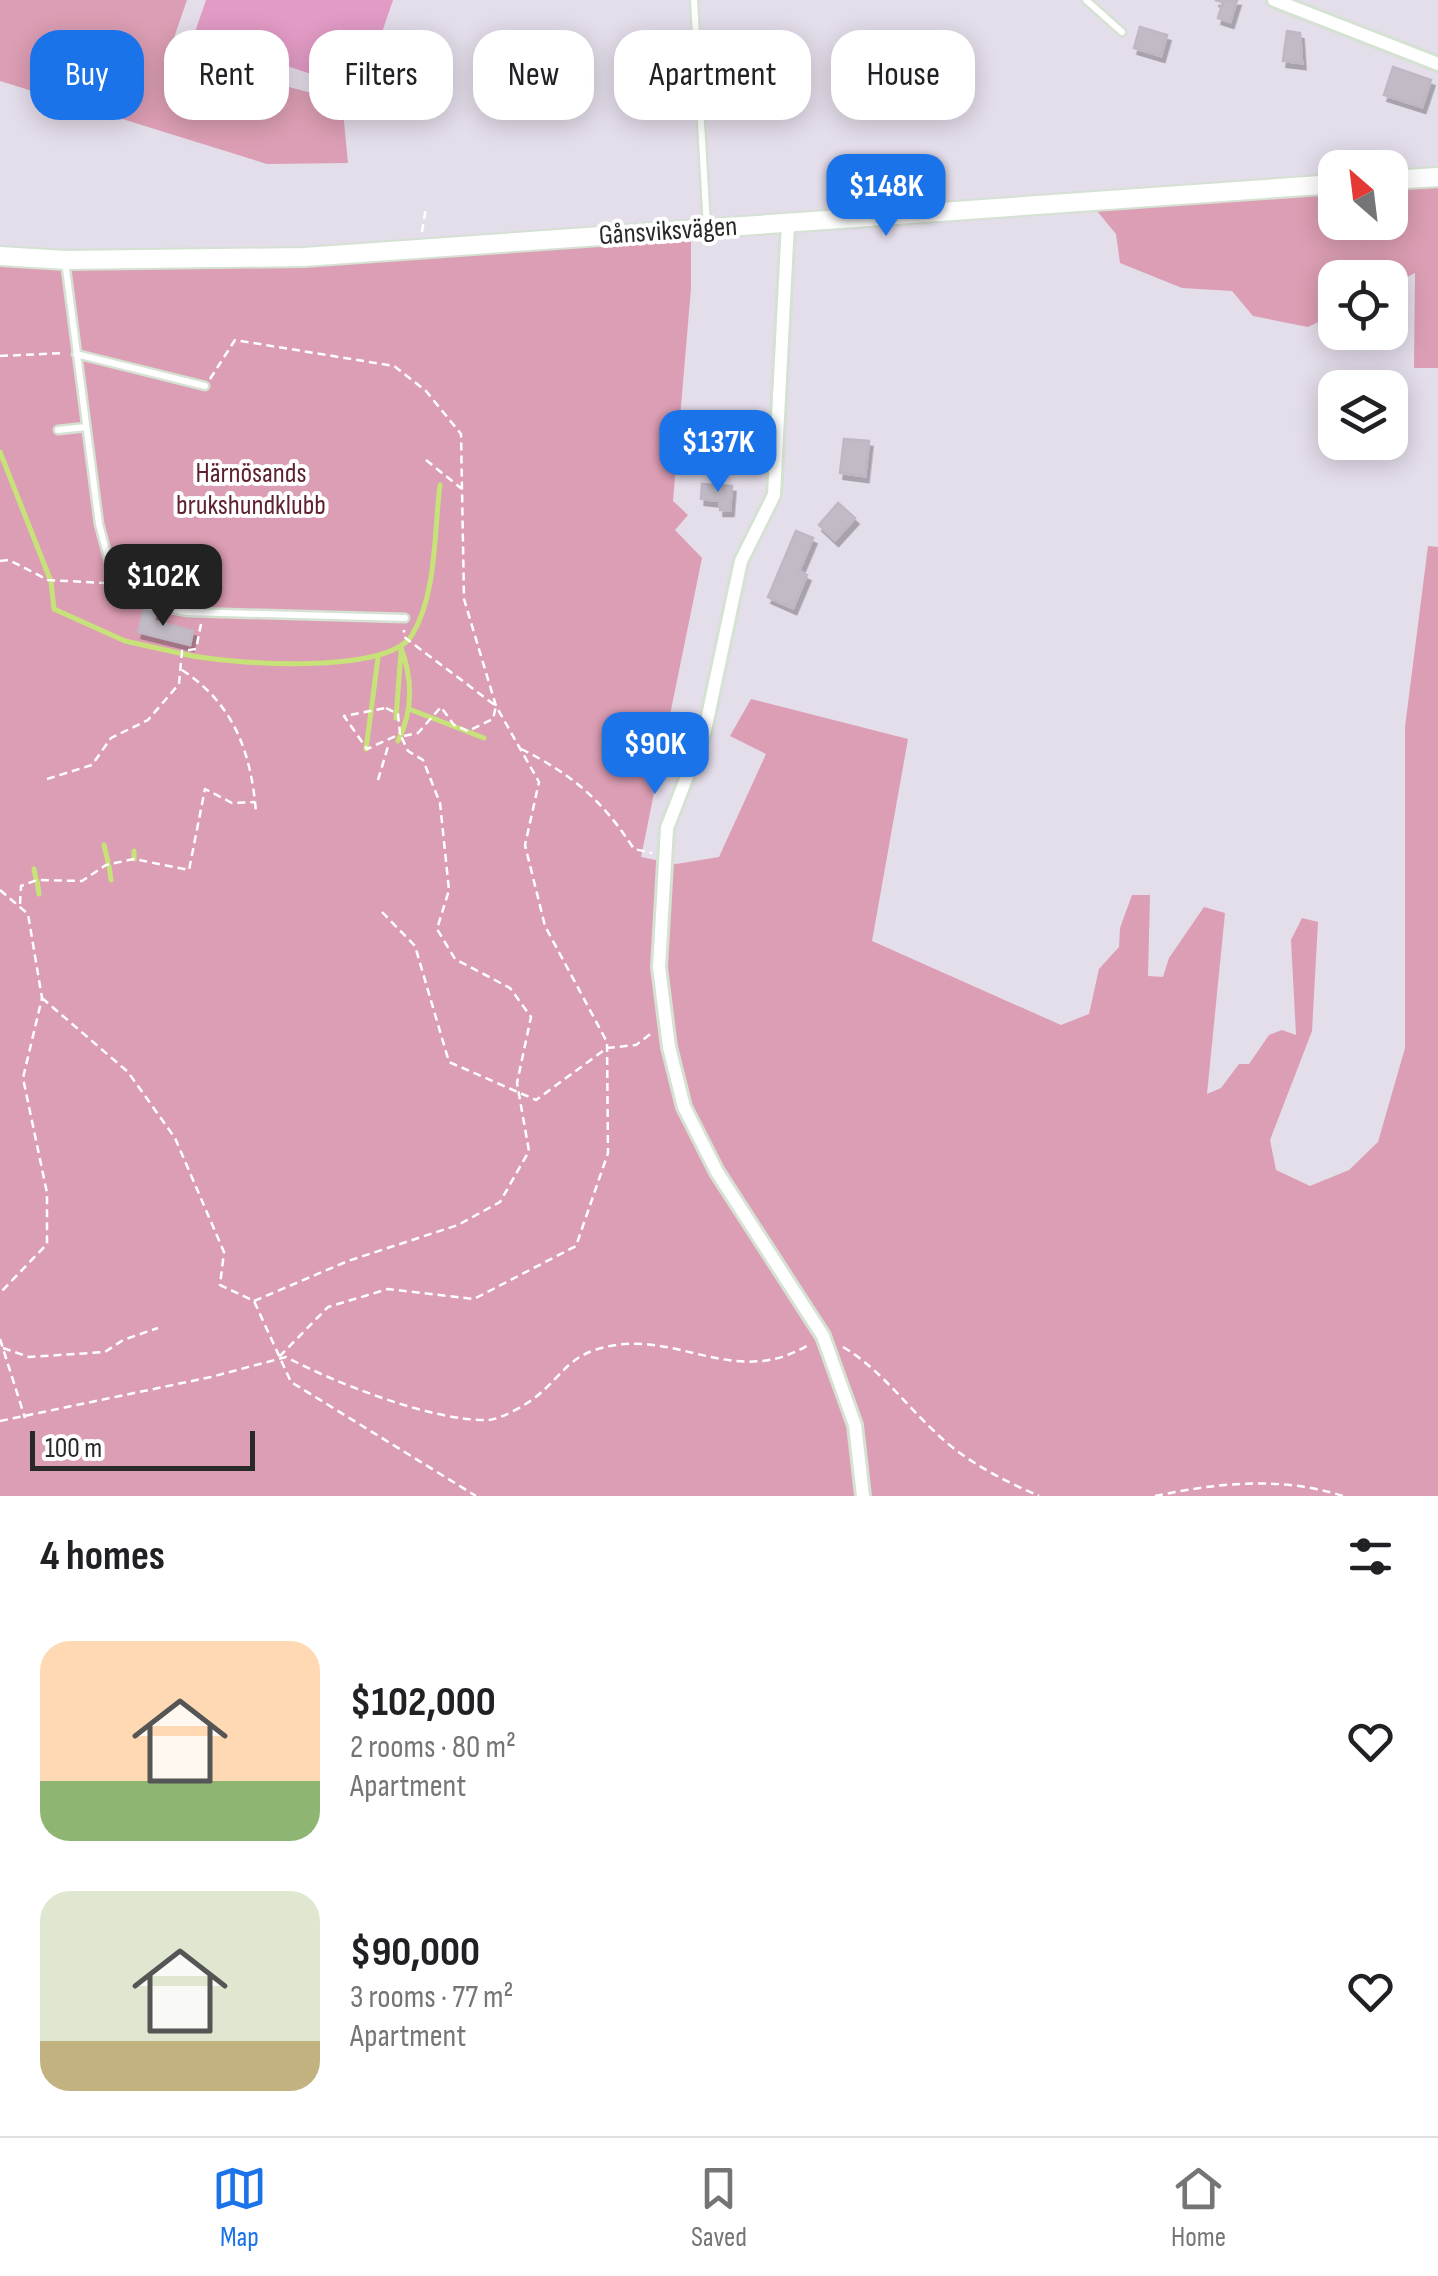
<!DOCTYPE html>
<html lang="en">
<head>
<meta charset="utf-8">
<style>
	:root { --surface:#fff; --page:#f6f6f6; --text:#202124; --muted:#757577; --line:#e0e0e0; --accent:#1a73e8 }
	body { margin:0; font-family:"Sofia Sans Condensed",sans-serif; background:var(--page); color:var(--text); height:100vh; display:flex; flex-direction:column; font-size:38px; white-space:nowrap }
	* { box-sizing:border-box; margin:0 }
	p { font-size:32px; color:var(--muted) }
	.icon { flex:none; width:55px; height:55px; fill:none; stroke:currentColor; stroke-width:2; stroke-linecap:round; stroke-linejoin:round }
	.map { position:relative; height:1496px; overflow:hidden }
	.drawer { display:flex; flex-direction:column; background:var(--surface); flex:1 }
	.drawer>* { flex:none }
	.banner { position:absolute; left:30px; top:30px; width:1380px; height:90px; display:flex; gap:20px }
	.needle { width:65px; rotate:332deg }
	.tools { position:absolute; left:1318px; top:150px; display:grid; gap:20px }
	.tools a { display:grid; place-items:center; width:90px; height:90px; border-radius:20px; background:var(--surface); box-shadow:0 5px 25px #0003; font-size:50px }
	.scale { position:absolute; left:30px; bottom:25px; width:225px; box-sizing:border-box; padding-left:10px; border:5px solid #292929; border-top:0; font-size:28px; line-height:35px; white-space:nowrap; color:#292929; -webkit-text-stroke:8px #fff; paint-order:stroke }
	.price { position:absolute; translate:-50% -85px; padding:0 22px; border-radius:20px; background:var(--accent); color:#fff; font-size:32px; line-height:65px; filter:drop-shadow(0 2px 5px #0008) }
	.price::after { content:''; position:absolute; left:50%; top:60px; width:30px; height:22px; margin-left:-15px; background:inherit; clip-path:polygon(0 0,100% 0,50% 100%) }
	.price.current { background:#222; color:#fff }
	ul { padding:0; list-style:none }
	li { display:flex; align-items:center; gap:30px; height:250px; padding:0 40px }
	li span { display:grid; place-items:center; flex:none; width:280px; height:200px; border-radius:30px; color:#555 }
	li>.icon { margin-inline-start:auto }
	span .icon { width:120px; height:120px; fill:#fffc; stroke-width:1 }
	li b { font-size:42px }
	h2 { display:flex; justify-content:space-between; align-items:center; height:120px; padding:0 40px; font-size:42px }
	.tag { padding:0 35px; border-radius:30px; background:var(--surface); box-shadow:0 5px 25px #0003; font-size:35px; line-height:90px }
	.tag.current { background:var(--accent); color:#fff }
	.menu { display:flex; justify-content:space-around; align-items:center; height:140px; border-top:2px solid var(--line); background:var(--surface); font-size:28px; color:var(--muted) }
	.menu a { display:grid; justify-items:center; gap:5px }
	.menu .current { color:var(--accent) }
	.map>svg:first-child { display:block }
</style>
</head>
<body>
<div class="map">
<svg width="1438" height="1496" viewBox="0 0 1438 1496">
	<defs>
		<filter id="shadow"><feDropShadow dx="3.5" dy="6" stdDeviation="0" flood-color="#0004"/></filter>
	</defs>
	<rect width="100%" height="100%" fill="#e4ddea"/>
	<!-- green -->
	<path fill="#dc9eb4" d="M0,0H187L168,55L342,101L348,163L267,164L0,81Z
		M1438,186V368H1414L1415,273L1390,286V278H1335V314L1308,327L1253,316L1232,291L1182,288L1120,263L1116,234L1097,211L1133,201L1335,190V222H1390V188Z
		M691,240V288L673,501L688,515L675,530L702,558L641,857L676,864L719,857L766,754L730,736L751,699L908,739L872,941L1061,1025L1089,1014L1099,969L1119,947L1120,928L1132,895H1150L1148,976L1163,977L1169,958L1204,907L1225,913L1207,1094L1221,1088L1239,1064H1249L1269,1035L1282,1030L1296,1035L1291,940L1302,918L1318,922L1312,1031L1270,1140L1276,1170L1310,1186L1349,1170L1378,1142L1405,1048V727L1428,546L1438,547V1496H0V261L88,269Z"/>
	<!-- pitch -->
	<path fill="#e29bc5" d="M206,0H393L362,91L194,35Z"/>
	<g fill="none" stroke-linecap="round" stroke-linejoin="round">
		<!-- stream -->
		<path stroke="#c8e27a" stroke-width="5" d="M0,452L50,579
			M51,582L54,609L125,641L179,653
			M183,654C227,664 387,676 412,635C437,594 434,531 440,485
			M409,709L484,738
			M396,718L401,651
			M398,741C413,711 413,680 401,648
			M366,749L378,658
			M104,845L108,862
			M134,859V851
			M109,866L111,880
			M34,869L36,879
			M37,881L39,894"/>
	</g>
	<!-- building -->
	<path fill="#c2bbc6" stroke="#c0b7c5" stroke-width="2.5" filter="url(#shadow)" d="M1215,0H1237L1230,22L1218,18L1223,2Z
		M1140,27L1167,35L1161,56L1134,48Z
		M1287,31L1300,33L1302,63L1283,61Z
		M1393,67L1431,80L1422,107L1384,95Z
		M703,418L724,420L721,441L714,440L713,453L699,452Z
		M741,436L764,438L762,458L739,456Z
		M844,439L869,441L865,476L840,473Z
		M702,484L732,486L730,510H720V501L701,499Z
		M838,503L855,518L835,540L819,525Z
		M796,531L813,538L799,571L807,575L793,608L768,597Z
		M144,609L156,612L154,621L193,631L190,645L138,632Z"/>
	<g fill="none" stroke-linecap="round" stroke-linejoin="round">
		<defs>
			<path id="lane" d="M694,0L707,227
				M1086,0L1122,32
				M65,261L99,524L115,584L148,604L188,612L405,618
				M76,354L205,386
				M58,430L86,427"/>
			<path id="street" d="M1274,0L1438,64
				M788,223L774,495L741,561L705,730L667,828L659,967L669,1047L684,1107L717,1172L823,1336L855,1425L863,1496"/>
			<path id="secondary" d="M1390,180L1438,177
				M0,256L65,260L304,257L1335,184"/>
		</defs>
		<!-- lane casing -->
		<use href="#lane" stroke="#d5e1d2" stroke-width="11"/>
		<!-- street casing -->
		<use href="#street" stroke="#d5e1d2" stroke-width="18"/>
		<!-- secondary casing -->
		<use href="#secondary" stroke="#d5e1d2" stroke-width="22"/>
		<!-- path -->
		<path stroke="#fff" stroke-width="2.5" stroke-dasharray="8 5" stroke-linecap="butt" d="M422,232L426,207
			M0,356L63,353
			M210,379L235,340L394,366L426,391L461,434L464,599L496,706L539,782L525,845L545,926L607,1042L608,1153L576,1246L474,1299L388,1289L328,1307L277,1359
			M426,460L462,489
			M0,561L9,560L48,580L104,583
			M182,670C234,704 251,752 256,812
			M386,708L398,714L400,734L367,749L344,716Z
			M404,736L418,733L441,707L454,725L468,731L493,719L496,706L404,637V630
			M521,749C572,774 603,801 634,849L652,853
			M47,779L92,765L111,738L148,720L179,684L182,651L196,649L201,624
			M378,780L389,743
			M0,890L28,914L42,998L23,1078L47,1193V1244L0,1293
			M20,904L21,886L37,880L82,881L106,865L134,859L189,870L205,789L232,803L255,802
			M382,912L415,946L449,1062L536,1100L607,1048L636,1045L653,1032
			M42,998L128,1072L175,1138L224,1252L220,1285L254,1301L291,1382L476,1496
			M254,1301L348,1261L458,1225L500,1202L529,1151L517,1083L531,1017L510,988L455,959L437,929L449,890L440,803L423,760L408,751L400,734
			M0,1339L25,1418
			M843,1347C880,1369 903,1402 934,1431C963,1460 1002,1480 1039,1496
			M3,1348L29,1357L105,1352L123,1340L158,1328
			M0,1421L211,1377L286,1357C335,1383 434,1422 489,1420C501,1419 526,1405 537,1396C565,1373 569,1354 610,1346C681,1332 737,1389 810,1344
			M1155,1496C1217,1483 1281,1476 1343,1496"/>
		<!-- lane -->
		<use href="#lane" stroke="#fff" stroke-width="6"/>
		<!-- street -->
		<use href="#street" stroke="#fff" stroke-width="12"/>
		<!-- secondary -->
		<use href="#secondary" stroke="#fff" stroke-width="18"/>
	</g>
	<g text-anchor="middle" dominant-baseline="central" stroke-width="8" stroke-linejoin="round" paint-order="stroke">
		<!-- street labels -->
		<g font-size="28" fill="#292929" stroke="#fff">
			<text transform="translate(668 231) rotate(-4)">Gånsviksvägen</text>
		</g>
		<!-- park labels -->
		<g font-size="28" fill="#5f212f" stroke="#fff">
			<text x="251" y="473">Härnösands<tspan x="251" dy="32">brukshundklubb</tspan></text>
		</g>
	</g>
</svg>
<div class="tools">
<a><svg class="needle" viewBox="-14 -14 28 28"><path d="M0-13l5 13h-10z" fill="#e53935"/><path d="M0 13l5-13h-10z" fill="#757577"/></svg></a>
<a><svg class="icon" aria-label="locate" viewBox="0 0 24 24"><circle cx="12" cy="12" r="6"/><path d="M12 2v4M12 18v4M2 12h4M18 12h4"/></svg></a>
<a><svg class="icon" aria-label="layers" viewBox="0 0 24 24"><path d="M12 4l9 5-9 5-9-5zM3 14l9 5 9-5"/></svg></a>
</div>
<div class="scale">100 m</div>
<b class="price" style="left:886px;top:239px">$148K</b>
<b class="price" style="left:718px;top:495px">$137K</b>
<b class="price current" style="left:163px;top:629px">$102K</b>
<b class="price" style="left:655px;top:797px">$90K</b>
<div class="banner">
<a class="tag current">Buy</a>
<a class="tag">Rent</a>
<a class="tag">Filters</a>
<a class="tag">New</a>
<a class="tag">Apartment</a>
<a class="tag">House</a>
</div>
</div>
<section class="drawer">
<h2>4 homes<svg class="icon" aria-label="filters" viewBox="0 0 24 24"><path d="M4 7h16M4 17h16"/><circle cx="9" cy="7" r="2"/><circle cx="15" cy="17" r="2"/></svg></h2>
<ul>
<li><span style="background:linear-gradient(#ffd9b3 70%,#8fb573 0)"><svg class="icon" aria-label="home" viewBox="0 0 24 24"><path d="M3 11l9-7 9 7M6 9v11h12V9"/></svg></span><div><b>$102,000</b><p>2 rooms · 80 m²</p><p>Apartment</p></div><svg class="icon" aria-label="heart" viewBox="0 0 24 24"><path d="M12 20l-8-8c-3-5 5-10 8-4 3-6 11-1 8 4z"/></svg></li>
<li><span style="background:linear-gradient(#dfe7d0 75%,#c2b280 0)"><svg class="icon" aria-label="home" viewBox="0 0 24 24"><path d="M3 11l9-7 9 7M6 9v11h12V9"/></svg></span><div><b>$90,000</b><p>3 rooms · 77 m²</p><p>Apartment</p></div><svg class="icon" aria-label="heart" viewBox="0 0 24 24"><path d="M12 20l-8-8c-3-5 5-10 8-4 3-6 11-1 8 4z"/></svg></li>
</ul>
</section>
<nav class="menu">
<a class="current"><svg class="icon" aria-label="map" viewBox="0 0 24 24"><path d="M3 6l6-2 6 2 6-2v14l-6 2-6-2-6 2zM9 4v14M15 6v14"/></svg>Map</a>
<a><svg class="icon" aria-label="saved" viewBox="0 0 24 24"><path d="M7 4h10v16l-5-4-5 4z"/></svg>Saved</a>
<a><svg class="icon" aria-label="home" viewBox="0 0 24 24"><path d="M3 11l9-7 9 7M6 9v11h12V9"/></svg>Home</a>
</nav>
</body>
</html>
